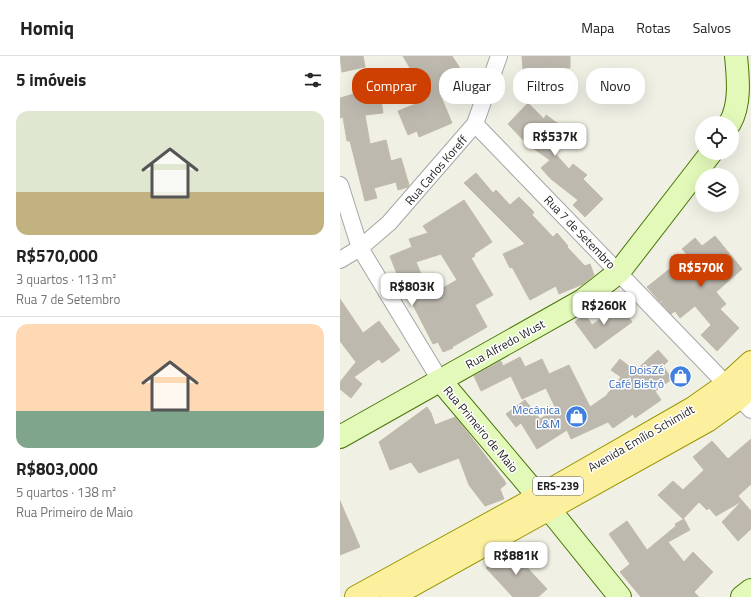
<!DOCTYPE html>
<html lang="pt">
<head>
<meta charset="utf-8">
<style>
	:root { --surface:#fff; --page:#f2f2f2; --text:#222; --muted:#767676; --line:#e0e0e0; --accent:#ce4001 }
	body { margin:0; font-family:"Titillium Web",sans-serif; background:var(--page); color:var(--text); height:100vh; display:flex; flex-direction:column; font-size:15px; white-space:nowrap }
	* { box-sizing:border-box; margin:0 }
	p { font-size:13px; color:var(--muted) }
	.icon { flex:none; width:22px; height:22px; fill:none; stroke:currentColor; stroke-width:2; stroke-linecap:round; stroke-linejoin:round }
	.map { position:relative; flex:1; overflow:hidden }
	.panel { display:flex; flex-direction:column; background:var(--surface); width:340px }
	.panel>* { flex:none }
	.top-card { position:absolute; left:12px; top:12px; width:339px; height:36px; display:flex; gap:8px }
	.tools { position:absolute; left:355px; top:60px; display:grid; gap:8px }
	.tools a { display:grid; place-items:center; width:44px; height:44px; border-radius:50%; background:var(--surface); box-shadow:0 4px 16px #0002; font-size:20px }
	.price { position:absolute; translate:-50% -34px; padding:0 9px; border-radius:8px; background:#fff; color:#222; font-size:13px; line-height:26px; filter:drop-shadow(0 1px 2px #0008) }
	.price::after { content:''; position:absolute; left:50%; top:24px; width:12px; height:9px; margin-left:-6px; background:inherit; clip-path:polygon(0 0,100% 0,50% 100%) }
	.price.selected { background:var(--accent); color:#fff }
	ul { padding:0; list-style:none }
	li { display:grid; align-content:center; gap:8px; height:212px; padding:0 16px }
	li+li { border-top:1px solid var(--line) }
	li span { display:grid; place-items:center; height:124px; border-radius:12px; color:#555 }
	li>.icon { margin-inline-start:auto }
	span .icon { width:72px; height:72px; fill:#fffc; stroke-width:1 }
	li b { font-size:17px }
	h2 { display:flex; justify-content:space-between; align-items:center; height:48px; padding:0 16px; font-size:17px }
	.tag { padding:0 14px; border-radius:16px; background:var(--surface); box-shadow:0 4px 16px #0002; font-size:14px; line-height:36px }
	.tag.selected { background:var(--accent); color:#fff }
	header { display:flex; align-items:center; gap:24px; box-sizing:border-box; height:56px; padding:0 20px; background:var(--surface); border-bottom:1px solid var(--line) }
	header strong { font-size:19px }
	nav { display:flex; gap:22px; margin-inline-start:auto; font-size:14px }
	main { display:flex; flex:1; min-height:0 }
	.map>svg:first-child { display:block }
</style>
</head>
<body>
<header>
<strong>Homiq</strong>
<nav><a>Mapa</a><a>Rotas</a><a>Salvos</a></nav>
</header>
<main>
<section class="panel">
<h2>5 imóveis<svg class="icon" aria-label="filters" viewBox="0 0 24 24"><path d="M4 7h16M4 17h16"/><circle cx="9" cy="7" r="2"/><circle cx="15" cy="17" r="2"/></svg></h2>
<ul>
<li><span style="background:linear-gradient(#dfe7d0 65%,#c2b280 0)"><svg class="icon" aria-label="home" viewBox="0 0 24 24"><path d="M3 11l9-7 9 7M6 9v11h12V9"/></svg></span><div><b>R$570,000</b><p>3 quartos · 113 m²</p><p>Rua 7 de Setembro</p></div></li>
<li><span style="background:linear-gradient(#ffd9b3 70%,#7fa58c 0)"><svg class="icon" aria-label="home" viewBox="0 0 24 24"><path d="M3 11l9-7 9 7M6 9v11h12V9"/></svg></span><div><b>R$803,000</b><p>5 quartos · 138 m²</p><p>Rua Primeiro de Maio</p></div></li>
</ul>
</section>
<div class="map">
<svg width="411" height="541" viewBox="0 0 411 541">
	<rect width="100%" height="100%" fill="#f0f0e5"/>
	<!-- building -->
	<path fill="#bdb9af" stroke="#c2bba8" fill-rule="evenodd" d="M0,0H23L25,11L2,16Z
		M63,0H112L125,20L99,36L112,67L79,81L77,75L68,79L58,55L88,43Z
		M182,0H230V12H206V14H183Z
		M38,25L43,57L25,59L30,88L46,84L51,105L61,102L69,129L68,131L58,134L56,126L34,132L37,142L25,145L10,85H7L3,61L0,62V42L28,34L27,27Z
		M188,47L204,63L206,59L224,72L210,92L229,113L233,108L247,119L243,123L263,143L245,161L233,149L238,144L211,123L201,112L210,104L187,88L168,68Z
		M136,117L153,137L156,134L170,149L179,141L194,156L192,159L213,181L217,177L228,190L227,191L245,210L250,208L254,219L243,228L219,238L216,230L190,244L172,211L170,212L163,198L185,188L124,127Z
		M124,144L152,186L134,198L135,200L131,202L153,239L135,249L147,271L112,291L113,292L103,296L98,286L93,288L70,243L67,244L50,200L72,191L69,183L88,177L83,170ZM101,198L117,224L90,239L76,206Z
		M375,180L402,213L376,236L386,248L380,253L399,272L377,295L361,279L371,269L355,250L340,262L335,255L331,258L321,247L325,242L320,246L307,231L331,212L335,218L352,204L342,193L355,182L362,190Z
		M0,243L23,277L39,265L60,294L42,307L39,303L14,321L22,328L11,342L0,333V326L16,306L0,285Z
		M280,249L292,266L255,293L235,266L245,258L252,269Z
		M318,294L328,305L323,310L332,323L315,335L321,344L295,362L293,358L273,372L268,366L231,383L227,374L197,393L181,367L176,371L166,358L185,344L200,363L216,353L206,332L182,343L171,320L141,335L134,320L161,305L163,310L180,301L185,311L202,303L209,318L229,309L250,351L266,340L281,321L271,314L280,303L295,315Z
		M87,351L91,357L95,369L115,361L128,377L164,424L166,428L160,433L164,443L145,450L129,429L119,402L79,417L71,406L50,414L39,386Z
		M411,383V428L398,440L411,455V473L398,485L382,466L402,445L376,460L369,452L367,454L359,446L343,463L318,439L333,425L343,434L364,414L353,401L372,385L388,403Z
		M0,445L20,491L0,499Z
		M344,463L350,474L328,486L344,506L353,496L373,516L354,536L359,541H301L280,516L290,508L269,478L287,465L307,494L336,470L335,468Z
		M168,491L207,533L198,541H173L146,512Z"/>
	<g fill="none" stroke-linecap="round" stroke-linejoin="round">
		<defs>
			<path id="street" d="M135,68L411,354
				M0,129L20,192L100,324
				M0,204L20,192L49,167L135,68L159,0"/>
			<path id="secondary" d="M390,67C401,48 398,21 396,0
				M100,324L209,453L280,541
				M0,381L243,244L279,216L371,97
				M402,541L411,534"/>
			<path id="primary" d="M16,541L198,441L353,352L387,328L411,306
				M51,541L367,365L399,342L411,330"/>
		</defs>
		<!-- street casing -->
		<use href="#street" stroke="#a6a6a6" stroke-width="18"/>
		<!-- secondary casing -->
		<use href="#secondary" stroke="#487705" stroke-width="24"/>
		<!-- primary casing -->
		<use href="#primary" stroke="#9a9700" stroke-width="24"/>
		<!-- street -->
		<use href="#street" stroke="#fff" stroke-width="16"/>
		<!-- secondary -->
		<use href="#secondary" stroke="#e3f9ba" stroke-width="22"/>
		<!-- primary -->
		<use href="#primary" stroke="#fcf09f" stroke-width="22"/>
	</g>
	<!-- icons -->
	<defs>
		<symbol id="shop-disc" viewBox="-11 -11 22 22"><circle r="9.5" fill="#3f7fe0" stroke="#fff"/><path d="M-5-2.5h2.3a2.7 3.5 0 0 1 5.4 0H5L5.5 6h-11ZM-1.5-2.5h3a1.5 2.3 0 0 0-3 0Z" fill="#fff"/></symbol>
	</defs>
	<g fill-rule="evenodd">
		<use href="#shop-disc" x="328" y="308" width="25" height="25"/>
		<use href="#shop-disc" x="224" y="348" width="25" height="25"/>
	</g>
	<g text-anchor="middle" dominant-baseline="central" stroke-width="3" stroke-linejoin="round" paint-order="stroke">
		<!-- shield labels -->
		<rect fill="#fff" stroke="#626262" stroke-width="1" x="193" y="421" width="50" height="18" rx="3"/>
		<g font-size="11" font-weight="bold" fill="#1f1f1f">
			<text x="218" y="430">ERS-239</text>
		</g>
		<!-- street labels -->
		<g font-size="12" fill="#1f1f1f" stroke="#fff">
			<text transform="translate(96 114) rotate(-49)">Rua Carlos Koreff</text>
			<text transform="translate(240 176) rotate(46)">Rua 7 de Setembro</text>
			<text transform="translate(165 288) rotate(-29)">Rua Alfredo Wust</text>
			<text transform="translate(141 373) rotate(50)">Rua Primeiro de Maio</text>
			<text transform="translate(301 382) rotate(-30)">Avenida Emílio Schimidt</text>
		</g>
		<!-- shop labels -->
		<g font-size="12" fill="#366cbe" stroke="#fff" text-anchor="end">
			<text x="324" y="313">DoisZé<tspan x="324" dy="14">Café Bistrô</tspan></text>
			<text x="220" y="353">Mecânica<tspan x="220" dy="14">L&amp;M</tspan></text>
		</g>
	</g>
</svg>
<div class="tools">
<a><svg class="icon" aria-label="locate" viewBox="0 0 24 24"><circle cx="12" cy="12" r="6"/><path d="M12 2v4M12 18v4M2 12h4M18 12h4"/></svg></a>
<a><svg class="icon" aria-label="layers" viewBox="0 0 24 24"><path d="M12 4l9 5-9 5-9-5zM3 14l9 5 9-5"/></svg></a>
</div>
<b class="price" style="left:215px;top:101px">R$537K</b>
<b class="price selected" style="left:361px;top:232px">R$570K</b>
<b class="price" style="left:72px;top:251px">R$803K</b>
<b class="price" style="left:264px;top:270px">R$260K</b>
<b class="price" style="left:176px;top:520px">R$881K</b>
<div class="top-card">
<a class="tag selected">Comprar</a>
<a class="tag">Alugar</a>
<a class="tag">Filtros</a>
<a class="tag">Novo</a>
</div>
</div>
</main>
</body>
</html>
